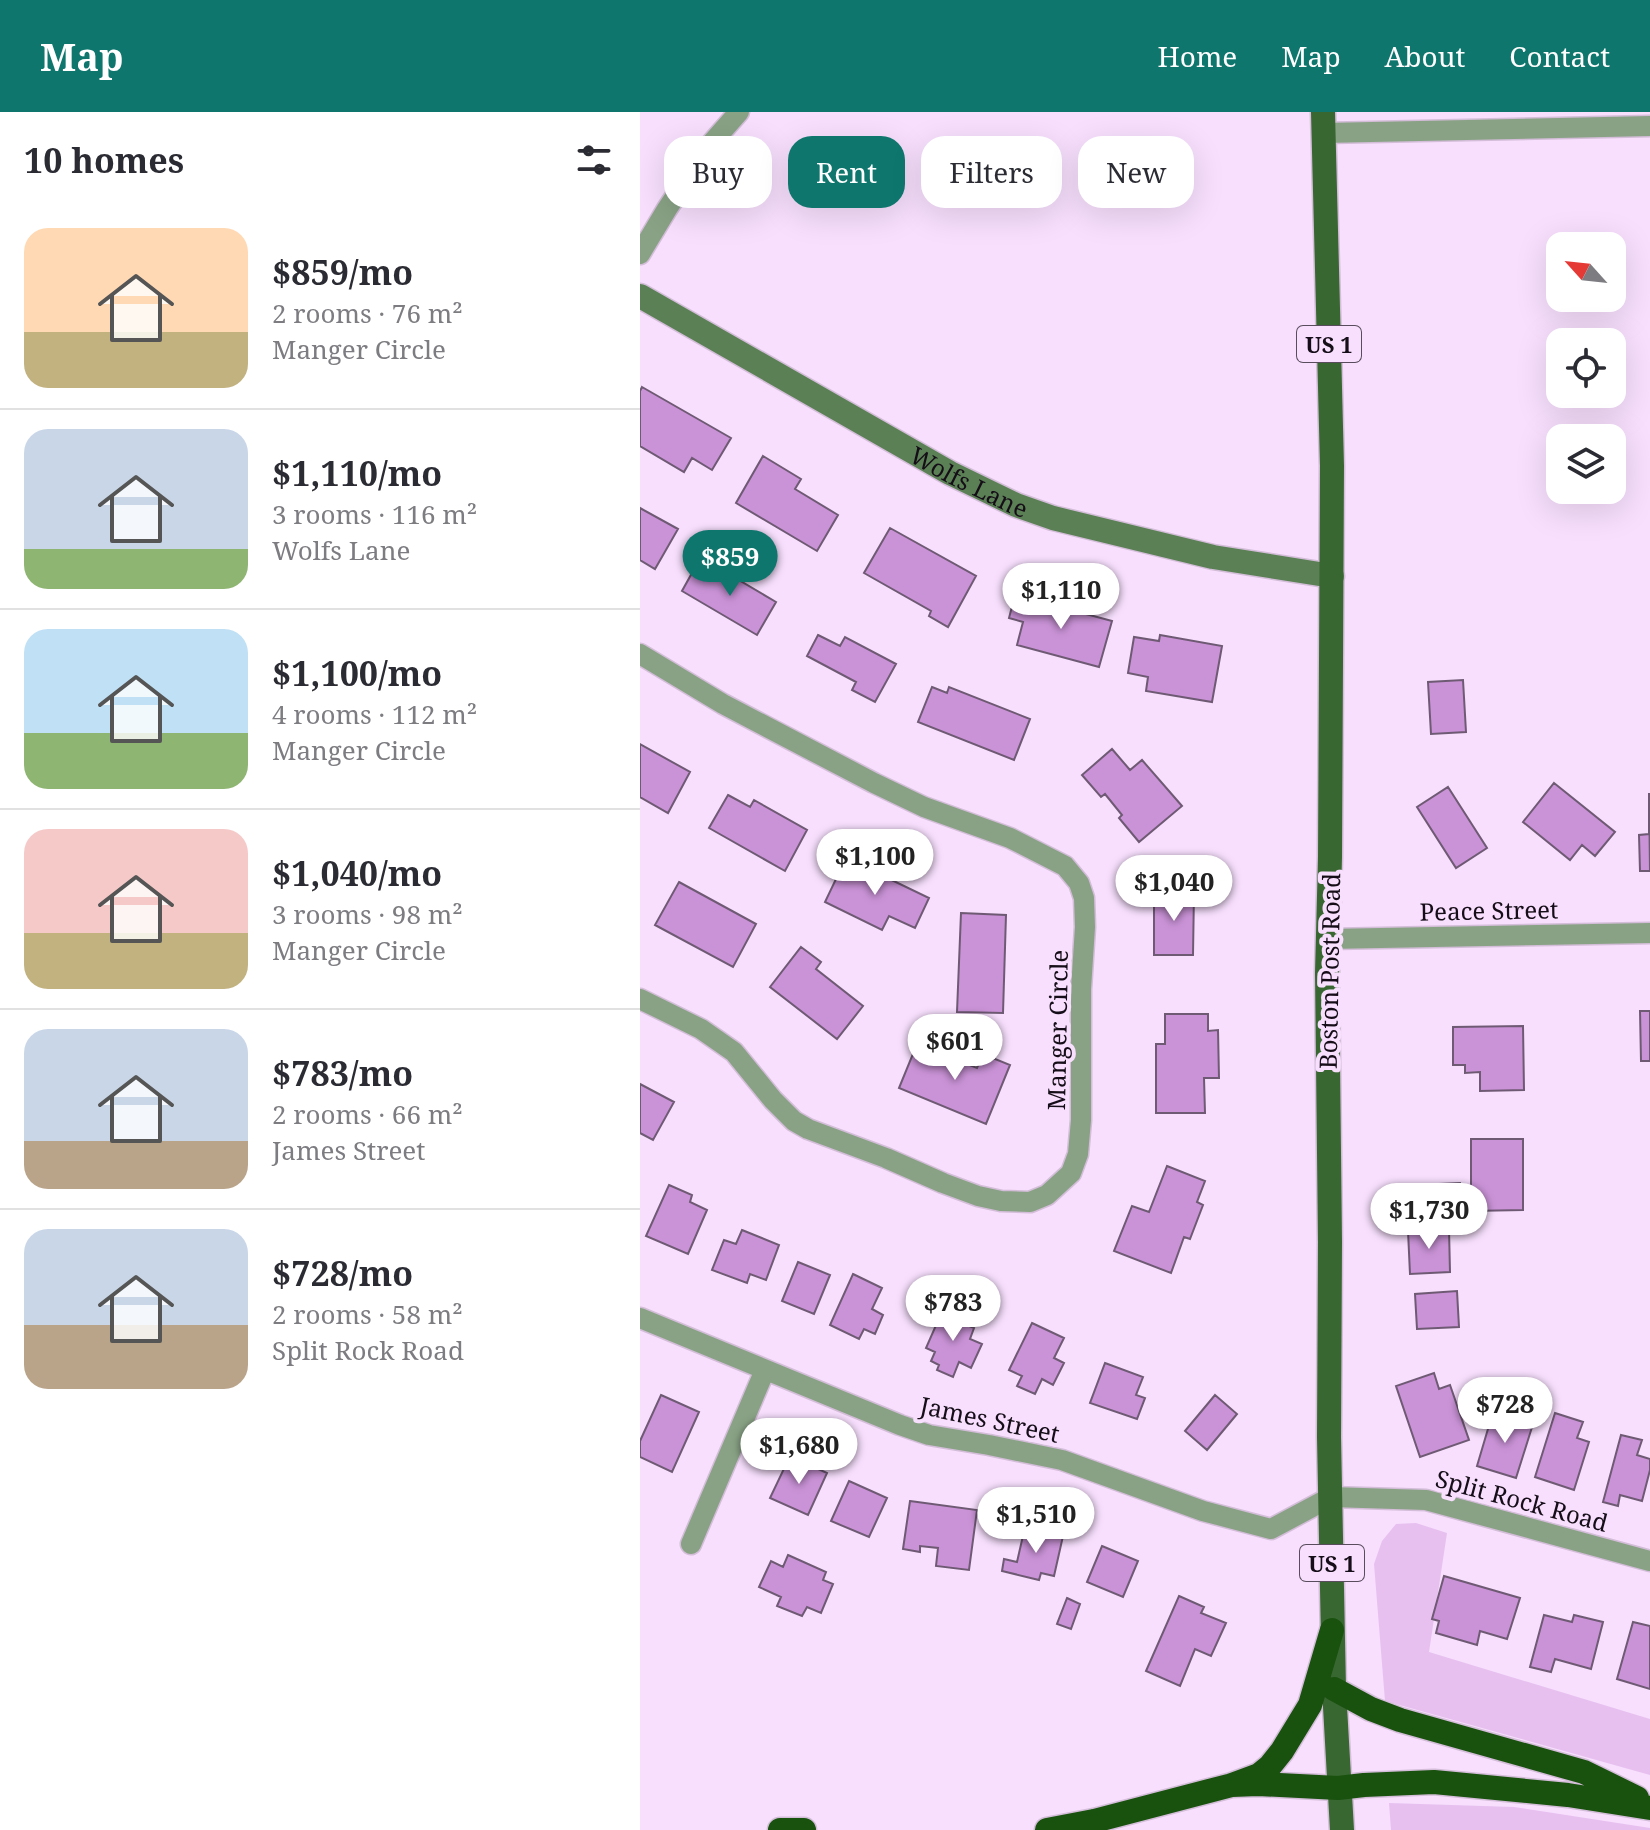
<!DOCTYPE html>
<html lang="en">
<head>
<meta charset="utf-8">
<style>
	:root { --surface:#fff; --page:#f2f2f3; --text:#2b2b33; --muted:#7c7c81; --line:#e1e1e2; --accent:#0f766e }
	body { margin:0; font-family:"Noto Serif",serif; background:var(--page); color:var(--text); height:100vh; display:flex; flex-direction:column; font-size:30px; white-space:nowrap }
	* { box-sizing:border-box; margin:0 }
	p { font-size:26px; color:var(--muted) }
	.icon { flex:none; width:44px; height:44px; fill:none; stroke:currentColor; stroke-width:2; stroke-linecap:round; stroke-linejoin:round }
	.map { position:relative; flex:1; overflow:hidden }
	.sheet { display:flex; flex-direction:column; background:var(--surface); width:640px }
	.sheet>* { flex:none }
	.guide { position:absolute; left:24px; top:24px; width:760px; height:72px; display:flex; gap:16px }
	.needle { width:52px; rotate:297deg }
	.tools { position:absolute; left:906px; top:120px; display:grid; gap:16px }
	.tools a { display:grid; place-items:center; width:80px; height:80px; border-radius:16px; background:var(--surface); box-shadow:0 8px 32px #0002; font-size:40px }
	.price { position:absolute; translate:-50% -68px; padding:0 18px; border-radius:28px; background:#fff; color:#222; font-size:26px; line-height:52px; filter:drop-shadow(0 2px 4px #0008) }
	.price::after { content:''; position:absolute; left:50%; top:48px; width:24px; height:18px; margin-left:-12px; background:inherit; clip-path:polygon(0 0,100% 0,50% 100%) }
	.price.active { background:var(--accent); color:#fff }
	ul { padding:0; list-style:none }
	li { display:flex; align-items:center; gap:24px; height:200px; padding:0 24px }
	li+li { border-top:2px solid var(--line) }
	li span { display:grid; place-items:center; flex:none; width:224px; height:160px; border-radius:24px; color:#555 }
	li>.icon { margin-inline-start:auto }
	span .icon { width:96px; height:96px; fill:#fffc; stroke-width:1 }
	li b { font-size:34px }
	h2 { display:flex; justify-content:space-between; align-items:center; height:96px; padding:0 24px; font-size:34px }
	.chip { padding:0 28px; border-radius:24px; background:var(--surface); box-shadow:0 8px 32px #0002; font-size:28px; line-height:72px }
	.chip.active { background:var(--accent); color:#fff }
	header { display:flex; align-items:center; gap:48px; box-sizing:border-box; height:112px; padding:0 40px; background:var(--accent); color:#fff }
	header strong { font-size:38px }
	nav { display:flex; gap:44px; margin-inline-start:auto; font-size:28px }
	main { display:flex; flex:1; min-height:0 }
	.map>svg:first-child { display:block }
</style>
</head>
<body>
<header>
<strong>Map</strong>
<nav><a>Home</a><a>Map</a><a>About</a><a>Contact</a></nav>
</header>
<main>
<section class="sheet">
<h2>10 homes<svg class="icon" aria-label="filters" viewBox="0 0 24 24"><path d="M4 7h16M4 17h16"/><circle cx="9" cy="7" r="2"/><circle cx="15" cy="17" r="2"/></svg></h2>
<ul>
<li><span style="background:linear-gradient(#ffd9b3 65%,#c2b280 0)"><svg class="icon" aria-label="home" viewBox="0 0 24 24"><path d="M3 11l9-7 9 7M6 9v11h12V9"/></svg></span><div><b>$859/mo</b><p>2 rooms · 76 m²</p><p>Manger Circle</p></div></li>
<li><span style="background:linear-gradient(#c9d6e8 75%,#8fb573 0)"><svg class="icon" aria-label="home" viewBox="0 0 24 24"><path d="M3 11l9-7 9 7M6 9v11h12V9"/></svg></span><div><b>$1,110/mo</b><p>3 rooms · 116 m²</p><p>Wolfs Lane</p></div></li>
<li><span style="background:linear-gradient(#bfe0f5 65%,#8fb573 0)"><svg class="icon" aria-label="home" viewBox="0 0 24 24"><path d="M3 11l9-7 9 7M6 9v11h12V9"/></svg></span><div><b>$1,100/mo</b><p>4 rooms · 112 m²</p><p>Manger Circle</p></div></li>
<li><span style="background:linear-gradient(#f6c9c9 65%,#c2b280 0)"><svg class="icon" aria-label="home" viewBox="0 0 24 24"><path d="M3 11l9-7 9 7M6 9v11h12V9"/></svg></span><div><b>$1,040/mo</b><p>3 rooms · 98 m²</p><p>Manger Circle</p></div></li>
<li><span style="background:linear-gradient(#c9d6e8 70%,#b9a48a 0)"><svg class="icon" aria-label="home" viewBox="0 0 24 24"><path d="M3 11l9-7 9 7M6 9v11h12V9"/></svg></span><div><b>$783/mo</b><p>2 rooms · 66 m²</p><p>James Street</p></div></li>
<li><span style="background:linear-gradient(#c9d6e8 60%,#b9a48a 0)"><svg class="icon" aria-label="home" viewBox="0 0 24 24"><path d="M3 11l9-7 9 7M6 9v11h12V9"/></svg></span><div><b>$728/mo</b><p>2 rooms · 58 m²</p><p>Split Rock Road</p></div></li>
</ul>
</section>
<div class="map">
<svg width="1010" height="1718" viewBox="0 0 1010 1718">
	<rect width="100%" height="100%" fill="#f7dffd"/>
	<!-- green -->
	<path fill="#e7c0f0" d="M776,1411L807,1421L789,1540L1010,1607V1663L745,1589L734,1452L742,1429L756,1412Z
		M749,1691L874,1695L1010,1716V1718H751Z"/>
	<!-- building -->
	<path fill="#ca93d7" stroke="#6f5a74" stroke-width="2" d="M2,275L91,326L72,358L52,346L44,360L0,334V279Z
		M123,344L161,367L155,377L198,403L177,439L96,391Z
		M0,396L38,417L15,457L0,448Z
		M250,416L336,464L308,515L289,504L291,499L224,461Z
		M57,452L76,464L80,457L136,490L117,523L42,479Z
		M375,483L472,509L459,555L377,533L383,510L369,506Z
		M178,523L200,534L205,525L256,552L235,590L212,578L216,570L167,544Z
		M520,523L582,534L572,590L506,579L508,565L488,561L494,525L519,529Z
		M823,568L826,620L791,622L788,570Z
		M292,575L307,581L309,575L390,607L374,648L278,610Z
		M0,632L50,660L28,701L0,685Z
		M472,637L490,658L502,648L542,694L499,730L479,706L482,703L465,682L461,685L442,663Z
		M914,671L975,720L955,744L942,733L930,748L883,710Z
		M808,675L847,736L816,756L777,695Z
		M1009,681L1010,759H1000L999,723L1009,722Z
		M88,683L110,695L114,688L167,718L145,759L69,716Z
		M206,746L289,786L275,816L249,804L242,818L185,790Z
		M39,770L116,812L93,855L15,813Z
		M514,779L554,780L553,843H514Z
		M321,801L366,803L363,901L317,900Z
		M161,835L181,850L176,857L223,894L197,927L130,875Z
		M1000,899H1010V949H1001Z
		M525,902H568V919L578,918L579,966H564L565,1001H516V932H525Z
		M883,914L884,978L840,979V960L825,961V953H813V915Z
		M277,932L337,956L343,942L370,953L346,1012L259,976Z
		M0,972L34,990L13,1028L0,1021Z
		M831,1027H883V1098L831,1099Z
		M527,1054L565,1069L557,1090L563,1093L550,1127L544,1125L531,1161L474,1139L492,1094L509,1100Z
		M820,1071L821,1105L779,1107L778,1073Z
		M29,1073L52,1083L50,1090L67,1098L48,1142L6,1124Z
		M809,1117L810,1160L770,1162L768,1119Z
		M102,1118L139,1133L126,1168L110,1162L107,1171L72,1158L84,1128L96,1132Z
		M158,1150L190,1163L174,1202L142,1189Z
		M213,1162L242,1176L232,1197L243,1203L235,1222L224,1217L219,1227L190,1213Z
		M817,1179L819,1215L777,1217L775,1182Z
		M304,1195L323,1204L320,1210L334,1216L330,1227L342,1232L331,1256L319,1250L313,1265L297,1258L299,1253L291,1249L295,1240L286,1236Z
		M392,1211L424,1226L414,1246L424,1251L413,1273L402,1267L395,1282L377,1274L382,1264L369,1258Z
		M465,1251L503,1265L496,1283L505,1286L497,1307L450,1291Z
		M794,1261L799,1277L810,1273L829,1328L780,1345L756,1274Z
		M21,1283L59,1300L32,1360L0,1345V1329Z
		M575,1283L597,1302L567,1338L545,1319Z
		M853,1300L893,1312L876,1366L837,1354Z
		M915,1301L943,1310L937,1326L949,1330L934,1378L895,1365Z
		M981,1323L1002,1328L997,1343L1010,1347V1358L1002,1389L980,1383L978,1394L963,1390Z
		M150,1344L187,1361L168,1403L130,1386Z
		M209,1369L247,1386L229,1425L191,1409Z
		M270,1389L337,1398L329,1458L296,1454L298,1436L280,1434V1440L263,1437Z
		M385,1415L423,1424L414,1464L401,1461L399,1468L362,1459L364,1447L377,1450Z
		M462,1434L498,1449L483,1485L447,1470Z
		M148,1443L186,1460L183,1468L193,1472L181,1501L167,1495L162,1504L137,1494L141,1485L119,1475L131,1449L143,1455Z
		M804,1464L880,1486L867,1527L840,1519L837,1533L796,1521L799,1509L792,1507Z
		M539,1484L564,1495L561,1501L586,1511L571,1544L555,1537L540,1574L506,1559Z
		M427,1486L440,1492L431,1517L417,1512Z
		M904,1503L932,1510L934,1503L963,1510L951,1557L915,1547L911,1560L890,1555Z
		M993,1510L1010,1514V1577L977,1567Z"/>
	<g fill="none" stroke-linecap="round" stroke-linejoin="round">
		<defs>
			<path id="street" d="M684,21L1010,14
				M0,142L27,97L69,34L99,0
				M0,542L83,592L234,671L284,695L370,726L425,754L439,771L444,786L445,815L441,877V1008L438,1042L431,1061L407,1083L390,1090L361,1089L338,1084L303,1071L246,1046L168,1017L154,1009L133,988L94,940L61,917L0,887
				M688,827L1010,821
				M0,1206L260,1313L289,1323L349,1333L422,1348L563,1399L631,1417L691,1385L786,1388L1010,1449
				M51,1432L125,1258"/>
			<g id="secondary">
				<path id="s1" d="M0,184L310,361L376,393L413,406L573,445L692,464"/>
			</g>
			<path id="primary" d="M683,0L692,354L690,745L687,861L690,1130L689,1325L694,1577L702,1718"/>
			<path id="highway" d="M694,1577L731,1597L760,1608L944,1660L997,1686
				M592,1673L618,1672L698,1676L724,1673L794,1670L928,1683L1010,1696
				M140,1718H164
				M407,1718L454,1709L592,1673L619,1663L630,1654L642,1639L670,1593L692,1518"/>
		</defs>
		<!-- street casing -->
		<use href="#street" stroke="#d3bdd8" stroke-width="23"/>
		<!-- secondary casing -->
		<use href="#secondary" stroke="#d3bdd8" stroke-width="27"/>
		<!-- primary casing -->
		<use href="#primary" stroke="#d3bdd8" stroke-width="27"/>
		<!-- highway casing -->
		<use href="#highway" stroke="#d3bdd8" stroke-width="27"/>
		<!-- street -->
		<use href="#street" stroke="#89a285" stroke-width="20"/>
		<!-- secondary -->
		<use href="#secondary" stroke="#5b8055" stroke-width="24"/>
		<!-- primary -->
		<use href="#primary" stroke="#396731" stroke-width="24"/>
		<!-- highway -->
		<use href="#highway" stroke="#19510e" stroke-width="24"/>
	</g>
	<g text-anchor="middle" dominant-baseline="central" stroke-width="8" stroke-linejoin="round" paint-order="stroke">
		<!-- shield labels -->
		<g fill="#f7dffd" stroke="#594c5c" stroke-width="2">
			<rect x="657" y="214" width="64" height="36" rx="6"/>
			<rect x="660" y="1433" width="64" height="36" rx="6"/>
		</g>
		<g font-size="22" font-weight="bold" fill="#150d17">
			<text x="689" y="232">US 1</text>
			<text x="692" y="1451">US 1</text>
		</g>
		<!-- street labels -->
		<g font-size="24" fill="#150d17" stroke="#f7dffd">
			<text stroke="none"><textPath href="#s1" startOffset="378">Wolfs Lane</textPath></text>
			<text transform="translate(849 798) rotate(-1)">Peace Street</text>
			<text transform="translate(689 859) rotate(-89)">Boston Post Road</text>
			<text transform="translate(417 918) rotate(-89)">Manger Circle</text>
			<text transform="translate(350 1307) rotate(12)">James Street</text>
			<text transform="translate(882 1388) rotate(15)">Split Rock Road</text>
		</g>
	</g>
</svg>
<div class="tools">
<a><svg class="needle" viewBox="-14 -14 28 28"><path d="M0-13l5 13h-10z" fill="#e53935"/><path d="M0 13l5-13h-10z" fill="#7c7c81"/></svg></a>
<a><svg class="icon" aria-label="locate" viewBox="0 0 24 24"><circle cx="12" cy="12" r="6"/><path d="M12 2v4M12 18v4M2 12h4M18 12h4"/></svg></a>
<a><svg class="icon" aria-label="layers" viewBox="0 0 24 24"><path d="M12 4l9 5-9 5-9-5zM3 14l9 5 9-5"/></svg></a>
</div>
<b class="price active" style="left:90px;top:486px">$859</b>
<b class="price" style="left:421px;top:519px">$1,110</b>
<b class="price" style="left:235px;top:785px">$1,100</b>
<b class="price" style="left:534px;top:811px">$1,040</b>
<b class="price" style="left:315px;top:970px">$601</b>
<b class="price" style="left:789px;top:1139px">$1,730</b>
<b class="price" style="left:313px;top:1231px">$783</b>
<b class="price" style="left:865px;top:1333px">$728</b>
<b class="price" style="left:159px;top:1374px">$1,680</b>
<b class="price" style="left:396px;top:1443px">$1,510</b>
<div class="guide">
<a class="chip">Buy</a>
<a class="chip active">Rent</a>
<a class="chip">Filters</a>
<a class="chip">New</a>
</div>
</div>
</main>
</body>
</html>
